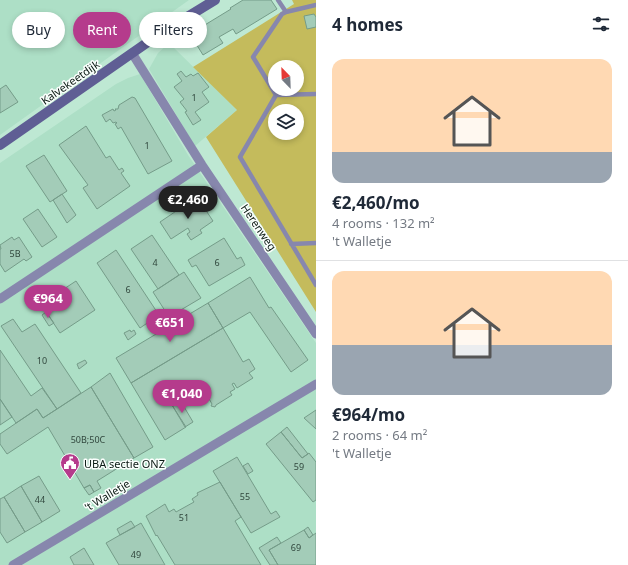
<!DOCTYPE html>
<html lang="en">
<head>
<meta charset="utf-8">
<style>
	:root { --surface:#fff; --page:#f6f6f7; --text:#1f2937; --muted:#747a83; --line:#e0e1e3; --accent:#b53b8c }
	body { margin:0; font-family:"Noto Sans",sans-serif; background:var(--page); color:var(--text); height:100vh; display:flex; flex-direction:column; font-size:15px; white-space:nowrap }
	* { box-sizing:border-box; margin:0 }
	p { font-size:13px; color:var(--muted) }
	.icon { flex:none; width:22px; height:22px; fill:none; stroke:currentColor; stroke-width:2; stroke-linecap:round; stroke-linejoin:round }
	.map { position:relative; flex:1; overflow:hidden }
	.details { display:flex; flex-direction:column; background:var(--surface); width:312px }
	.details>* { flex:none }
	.banner { position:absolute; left:12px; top:12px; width:244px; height:36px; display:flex; gap:8px }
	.needle { width:26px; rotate:337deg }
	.fabs { position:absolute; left:268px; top:60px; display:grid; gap:8px }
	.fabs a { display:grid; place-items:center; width:36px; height:36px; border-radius:50%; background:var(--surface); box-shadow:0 2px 6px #0003; font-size:20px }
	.price { position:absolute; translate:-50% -34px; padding:0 9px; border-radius:14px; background:var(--accent); color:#fff; font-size:13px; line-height:26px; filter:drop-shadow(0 1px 2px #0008) }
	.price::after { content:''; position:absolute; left:50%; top:24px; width:12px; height:9px; margin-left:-6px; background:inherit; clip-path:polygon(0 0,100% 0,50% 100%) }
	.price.active { background:#222; color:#fff }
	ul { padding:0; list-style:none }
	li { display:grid; align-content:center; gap:8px; height:212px; padding:0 16px }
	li+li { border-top:1px solid var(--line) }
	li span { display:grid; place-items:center; height:124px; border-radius:12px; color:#555 }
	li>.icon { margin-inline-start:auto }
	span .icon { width:72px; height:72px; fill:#fffc; stroke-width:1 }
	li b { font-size:17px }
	h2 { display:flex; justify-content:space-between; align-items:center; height:48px; padding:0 16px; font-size:17px }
	.chip { padding:0 14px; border-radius:18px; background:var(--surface); box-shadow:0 2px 6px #0003; font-size:14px; line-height:36px }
	.chip.active { background:var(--accent); color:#fff }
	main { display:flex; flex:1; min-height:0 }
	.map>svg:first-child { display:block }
</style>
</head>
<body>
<main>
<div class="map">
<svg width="316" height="565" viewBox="0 0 316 565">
	<rect width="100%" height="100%" fill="#bee8d3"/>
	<!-- built -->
	<path fill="#addfc6" d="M0,0H189L0,135Z
		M169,43L237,110L195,146L149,69L158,53Z
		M140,74L188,155L316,343V565H0V163L116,84L128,78Z"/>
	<!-- green -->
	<path fill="#c4bb5c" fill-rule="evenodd" d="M292,0H316V312L206,137L237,110L193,67L294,4ZM275,67H297V89H275ZM275,111H297V133H275Z"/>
	<!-- building -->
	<path fill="#a3ccb8" stroke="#759c89" d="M243,0H271L277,9L236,34L233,29L219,37L223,43L203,55L190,34L231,9L230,8Z
		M314,14L316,17V27L307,29L304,16Z
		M181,71L186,77L191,74L193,76L198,73L209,87L202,92L209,102L195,112L201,120L193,125L185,112L187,111L180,102L184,99L174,87L182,81L177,74Z
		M6,85L18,102L0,113V89Z
		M132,97L135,98L172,161L148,174L121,127L118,129L115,124L117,123L116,122L113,123L110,119L106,122L102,115L113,109L114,111L116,110L115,109H118L119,105Z
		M86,126L106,158L110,156L119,170L122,168L124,171L121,173L130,186L97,209L83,188L88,185L59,145Z
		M44,155L67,191L50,202L26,166Z
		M62,194L76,215L67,223L53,200Z
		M197,197L213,221L200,230L202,233L191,240L187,234L190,232L188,228L171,239L160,222Z
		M38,209L57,237L42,247L23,219Z
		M152,235L179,275L158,289L131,249Z
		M12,237L14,240L19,237L32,257L26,261L24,259L5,272L0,264V249H1L0,245Z
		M224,238L237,259L241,257L245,265L209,286L196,265L192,267L188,260Z
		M116,250L159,315L140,328L97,263Z
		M184,272L201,298L169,317L153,292Z
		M250,277L269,308L271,307L308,360L291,372L250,312L223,328L208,303Z
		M76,281L95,310L60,333L41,304Z
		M208,303L223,328L131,383L116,358Z
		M46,312L54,323L49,326L42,315Z
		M13,319L22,332L35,324L81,393L57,409L1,326Z
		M223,328L243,362L249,359L255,369L249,373L253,378L237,388L234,383L232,384L235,389L230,392L232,395L216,405L215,407L211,406L212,404L204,390L205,389L204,386L172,405L186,427L165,440L131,383Z
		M130,330L131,332L134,330L136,334L128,340L124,333Z
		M0,350L31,396L42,388L57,409L43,418L37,409L16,423L0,399Z
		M85,360L87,363L79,369L77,364Z
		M110,373L153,447L134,458L91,387Z
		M91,387L134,458L97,481L101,488L94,492L90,485L84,488L48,427L7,454L0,444V434L37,409L43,418Z
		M0,399L12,417L0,425Z
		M180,400L193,422L185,427L172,405Z
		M316,410V429L304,418Z
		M287,427L308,454L302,458L281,432Z
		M281,432L302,458L309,453L316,462V500L313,502L266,444Z
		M237,457L271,514L276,511L280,517L251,533L213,471Z
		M248,463L253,471L248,474L243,466Z
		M39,476L60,511L42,522L21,486Z
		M220,482L241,517L235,521L261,565H175L157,535L156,536L146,516L165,504L169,512L174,509L176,512L194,502L192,499L198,495L197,493Z
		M90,485L94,492L89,495L84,488Z
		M21,486L42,522L25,532L4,497Z
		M4,497L25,532L7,543L0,532V499Z
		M131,521L135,527L120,535L117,529Z
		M141,523L165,565H119L106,543Z
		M308,527L313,535L309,538L304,530Z
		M304,530L309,538L316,533V565H278L269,550Z
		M277,537L281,543L269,550L278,565H270L259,548Z
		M84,548L94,565H74L70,557Z"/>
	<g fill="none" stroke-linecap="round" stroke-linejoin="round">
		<!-- lane -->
		<path stroke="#8787ad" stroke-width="4.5" d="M278,0L286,12
			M316,5L286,12L282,14L253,57L276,95L240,157L316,285
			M276,95L316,94
			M291,244L316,243"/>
		<!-- street -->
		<path stroke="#8787ad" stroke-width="9" d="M132,53L202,165L316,334
			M0,299L202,165
			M13,565L316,384"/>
		<!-- secondary -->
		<path stroke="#5f5e94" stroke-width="10" d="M0,145L161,33L215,0"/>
	</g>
	<!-- icons -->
	<defs>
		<symbol id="civic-pin" viewBox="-11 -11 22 30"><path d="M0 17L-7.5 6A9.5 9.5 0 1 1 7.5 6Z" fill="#b53b8c" stroke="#fbfffd"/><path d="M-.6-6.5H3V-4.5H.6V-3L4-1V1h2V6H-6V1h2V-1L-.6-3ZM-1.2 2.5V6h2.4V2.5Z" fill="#fff"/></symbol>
	</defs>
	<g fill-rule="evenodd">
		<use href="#civic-pin" x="59" y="452" width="22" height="30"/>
	</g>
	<g text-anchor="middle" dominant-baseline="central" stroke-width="3" stroke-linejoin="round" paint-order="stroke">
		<!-- number labels -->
		<g font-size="9" fill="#31473d">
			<text x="194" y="97">1</text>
			<text x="147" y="145">1</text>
			<text x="15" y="253">5B</text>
			<text x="155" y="262">4</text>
			<text x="217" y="262">6</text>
			<text x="128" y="289">6</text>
			<text x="42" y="360">10</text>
			<text x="88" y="439">50B;50C</text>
			<text x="299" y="466">59</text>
			<text x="245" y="496">55</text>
			<text x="40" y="499">44</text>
			<text x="184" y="517">51</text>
			<text x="296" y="547">69</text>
			<text x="136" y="554">49</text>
		</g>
		<!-- street labels -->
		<g font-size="11" fill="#0b1b14" stroke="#fbfffd">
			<text transform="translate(70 82) rotate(-35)">Kalvekeetdijk</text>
			<text transform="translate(259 227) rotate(56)">Herenweg</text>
			<text transform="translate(107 495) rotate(-31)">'t Walletje</text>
		</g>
		<!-- poi labels -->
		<g font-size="11" fill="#0b1b14" stroke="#fbfffd" text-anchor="start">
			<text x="84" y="463">UBA sectie ONZ</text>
		</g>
	</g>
</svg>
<div class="fabs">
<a><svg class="needle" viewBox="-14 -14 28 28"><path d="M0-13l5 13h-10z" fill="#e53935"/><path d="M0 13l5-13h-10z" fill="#747a83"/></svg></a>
<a><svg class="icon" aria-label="layers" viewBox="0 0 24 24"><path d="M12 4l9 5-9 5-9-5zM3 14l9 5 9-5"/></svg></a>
</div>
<b class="price active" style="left:188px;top:220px">€2,460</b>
<b class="price" style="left:48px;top:319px">€964</b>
<b class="price" style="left:170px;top:343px">€651</b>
<b class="price" style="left:182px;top:414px">€1,040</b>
<div class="banner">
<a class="chip">Buy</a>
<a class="chip active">Rent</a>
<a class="chip">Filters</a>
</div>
</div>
<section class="details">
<h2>4 homes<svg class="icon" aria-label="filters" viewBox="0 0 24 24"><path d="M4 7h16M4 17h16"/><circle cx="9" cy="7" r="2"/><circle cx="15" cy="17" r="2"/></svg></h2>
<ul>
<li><span style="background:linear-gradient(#ffd9b3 75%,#9aa5b1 0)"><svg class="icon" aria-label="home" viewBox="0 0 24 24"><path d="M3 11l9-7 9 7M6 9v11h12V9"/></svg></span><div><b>€2,460/mo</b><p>4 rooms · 132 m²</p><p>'t Walletje</p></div></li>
<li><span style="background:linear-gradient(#ffd9b3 60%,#9aa5b1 0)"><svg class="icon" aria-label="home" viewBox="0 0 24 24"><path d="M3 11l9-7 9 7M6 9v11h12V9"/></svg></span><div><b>€964/mo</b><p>2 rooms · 64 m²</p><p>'t Walletje</p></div></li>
</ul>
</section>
</main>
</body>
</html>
